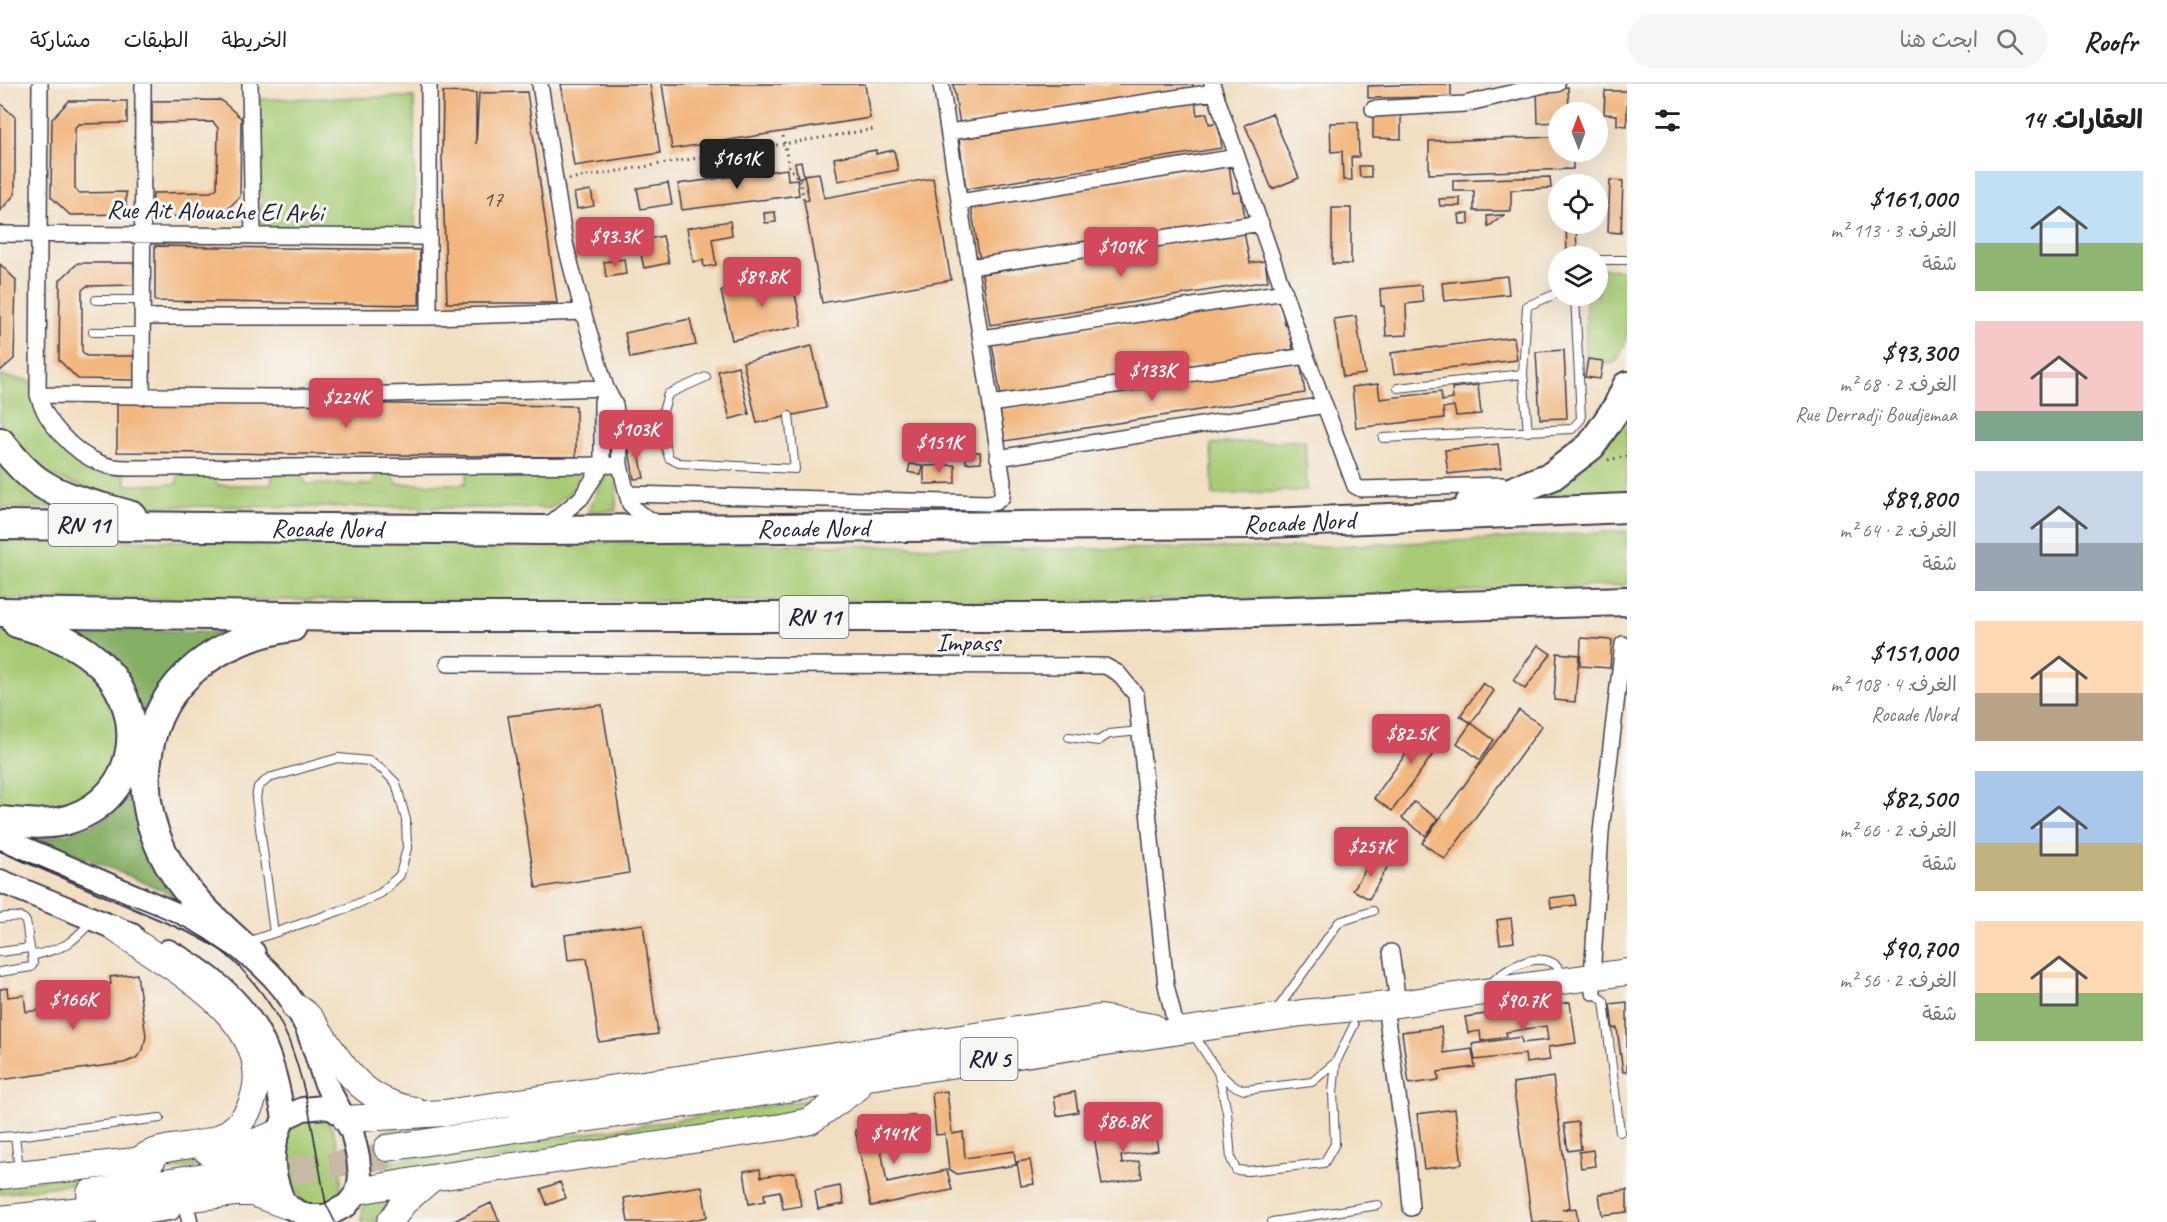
<!DOCTYPE html>
<html lang="ar">
<head>
<meta charset="utf-8">
<style>
	:root { --surface:#fff; --page:#f6f6f6; --text:#202124; --muted:#757577; --line:#e0e0e0; --accent:#d1495b }
	body { margin:0; font-family:Caveat,"Playpen Sans Arabic",sans-serif; background:var(--page); color:var(--text); direction:rtl; height:100vh; display:flex; flex-direction:column; font-size:22px; white-space:nowrap }
	* { box-sizing:border-box; margin:0 }
	p { font-size:20px; color:var(--muted) }
	.icon { flex:none; width:33px; height:33px; fill:none; stroke:currentColor; stroke-width:2; stroke-linecap:round; stroke-linejoin:round }
	.map { position:relative; flex:1; overflow:hidden; direction:ltr }
	.panel { display:flex; flex-direction:column; background:var(--surface); width:540px }
	.panel>* { flex:none }
	.needle { width:39px; rotate:359deg }
	.buttons { position:absolute; left:1548px; top:18px; display:grid; gap:12px }
	.buttons a { display:grid; place-items:center; width:60px; height:60px; border-radius:50%; background:var(--surface); box-shadow:0 6px 24px #0002; font-size:30px }
	.price { position:absolute; translate:-50% -51px; padding:0 14px; border-radius:6px; background:var(--accent); color:#fff; font-size:20px; line-height:39px; filter:drop-shadow(0 2px 3px #0008) }
	.price::after { content:''; position:absolute; left:50%; top:36px; width:18px; height:14px; margin-left:-9px; background:inherit; clip-path:polygon(0 0,100% 0,50% 100%) }
	.price.on { background:#222; color:#fff }
	ul { padding:0; list-style:none }
	li { display:flex; align-items:center; gap:18px; height:150px; padding:0 24px }
	li span { display:grid; place-items:center; flex:none; width:168px; height:120px; border-radius:0px; color:#555 }
	li>.icon { margin-inline-start:auto }
	span .icon { width:72px; height:72px; fill:#fffc; stroke-width:1 }
	li b { font-size:26px }
	h2 { display:flex; justify-content:space-between; align-items:center; height:72px; padding:0 24px; font-size:26px }
	header { display:flex; align-items:center; gap:36px; box-sizing:border-box; height:84px; padding:0 30px; background:var(--surface); border-bottom:2px solid var(--line) }
	header strong { font-size:28px }
	nav { display:flex; gap:33px; margin-inline-start:auto; font-size:21px }
	.search { width:420px; height:54px; background:var(--page); display:flex; align-items:center; gap:15px; box-sizing:border-box; padding:0 21px; border-radius:33px; color:var(--muted); font-size:22px }
	main { display:flex; flex:1; min-height:0 }
	.map>svg:first-child { display:block }
</style>
</head>
<body>
<header>
<strong>Roofr</strong>
<div class="search"><svg class="icon" aria-label="search" viewBox="0 0 24 24"><circle cx="10" cy="10" r="6"/><path d="M15 15l6 6"/></svg>ابحث هنا</div>
<nav><a>الخريطة</a><a>الطبقات</a><a>مشاركة</a></nav>
</header>
<main>
<section class="panel">
<h2>العقارات: 14<svg class="icon" aria-label="filters" viewBox="0 0 24 24"><path d="M4 7h16M4 17h16"/><circle cx="9" cy="7" r="2"/><circle cx="15" cy="17" r="2"/></svg></h2>
<ul>
<li><span style="background:linear-gradient(#bfe0f5 60%,#8fb573 0)"><svg class="icon" aria-label="home" viewBox="0 0 24 24"><path d="M3 11l9-7 9 7M6 9v11h12V9"/></svg></span><div><b>$161,000</b><p>الغرف: 3 · 113 m²</p><p>شقة</p></div></li>
<li><span style="background:linear-gradient(#f6c9c9 75%,#7fa58c 0)"><svg class="icon" aria-label="home" viewBox="0 0 24 24"><path d="M3 11l9-7 9 7M6 9v11h12V9"/></svg></span><div><b>$93,300</b><p>الغرف: 2 · 68 m²</p><p>Rue Derradji Boudjemaa</p></div></li>
<li><span style="background:linear-gradient(#c9d6e8 60%,#9aa5b1 0)"><svg class="icon" aria-label="home" viewBox="0 0 24 24"><path d="M3 11l9-7 9 7M6 9v11h12V9"/></svg></span><div><b>$89,800</b><p>الغرف: 2 · 64 m²</p><p>شقة</p></div></li>
<li><span style="background:linear-gradient(#ffd9b3 60%,#b9a48a 0)"><svg class="icon" aria-label="home" viewBox="0 0 24 24"><path d="M3 11l9-7 9 7M6 9v11h12V9"/></svg></span><div><b>$151,000</b><p>الغرف: 4 · 108 m²</p><p>Rocade Nord</p></div></li>
<li><span style="background:linear-gradient(#a9c7e8 60%,#c2b280 0)"><svg class="icon" aria-label="home" viewBox="0 0 24 24"><path d="M3 11l9-7 9 7M6 9v11h12V9"/></svg></span><div><b>$82,500</b><p>الغرف: 2 · 66 m²</p><p>شقة</p></div></li>
<li><span style="background:linear-gradient(#ffd9b3 60%,#8fb573 0)"><svg class="icon" aria-label="home" viewBox="0 0 24 24"><path d="M3 11l9-7 9 7M6 9v11h12V9"/></svg></span><div><b>$90,700</b><p>الغرف: 2 · 56 m²</p><p>شقة</p></div></li>
</ul>
</section>
<div class="map">
<svg width="1627" height="1138" viewBox="0 0 1627 1138">
	<rect width="100%" height="100%" fill="#f6f6f2"/>
	<filter id="ink" filterUnits="userSpaceOnUse"><feTurbulence type="fractalNoise" baseFrequency=".0167" numOctaves="2"/><feDisplacementMap in="SourceGraphic" scale="12" xChannelSelector="R" yChannelSelector="G"/><feConvolveMatrix kernelMatrix="1 2 1 2 8 2 1 2 1" color-interpolation-filters="sRGB"/></filter>
	<filter id="wash" filterUnits="userSpaceOnUse"><feTurbulence type="fractalNoise" baseFrequency=".008" numOctaves="4" result="noise"/><feDisplacementMap in="SourceGraphic" scale="24" xChannelSelector="R" yChannelSelector="G"/><feGaussianBlur stdDeviation="1.35" result="paint"/><feColorMatrix in="noise" values="0 0 0 0 0 0 0 0 0 0 0 0 0 0 0 0 0 1.4 0 .05"/><feComposite in="paint" operator="in"/></filter>
	<g filter="url(#wash)">
		<rect width="100%" height="100%" fill="#f2dfc2"/>
		<!-- green -->
		<path fill="#a8cb74" stroke="#657658" stroke-width="1.5" d="M414,13L415,144L261,145L260,15Z
			M1598,184L1627,187V254L1616,278L1586,282V212H1598Z
			M0,292L31,297L39,334L56,357L80,379L109,387H125L126,401L177,400L178,388H215L217,401H270L274,389H301L306,400L372,401L378,388L392,387L397,400H465L468,388L571,389L578,390C578,405 561,415 551,424L138,422L34,386L0,344Z
			M1627,326V407L1515,414Z
			M1305,356L1307,406L1213,411L1211,360Z
			M0,368L74,424H0Z
			M607,386H617L616,427H588Z
			M1627,447V501L1253,515L1053,518L0,515V456L734,459L1053,465L1287,464L1479,456Z
			M0,546L38,552L89,580L119,626L115,685L77,722L40,728L0,724Z
			M1093,938L1148,947L383,1060L385,1078L527,1056L549,1055L821,1014L808,1026L795,1031L387,1091C381,1078 375,1058 384,1046Z
			M300,1033H324C340,1050 345,1093 338,1115C332,1117 323,1123 316,1123C294,1124 284,1074 285,1056C286,1050 289,1044 291,1038Z
			M242,1069L251,1075L0,1110V1101Z
			M412,1102L382,1138H362C359,1107 389,1108 412,1102Z"/>
		<!-- forest -->
		<path fill="#86af66" stroke="#546850" stroke-width="1.5" d="M63,545L248,548L137,647Z
			M135,681L185,816L38,754C74,750 109,742 129,709C133,701 134,689 135,681Z"/>
		<g id="blocks">
			<!-- building -->
			<path fill="#f2b67e" d="M561,0H650L660,69L574,82Z
				M662,0H865L870,34L672,65Z
				M953,0H1193V3L960,40Z
				M1428,0H1451V13L1368,14V2Z
				M1568,3L1569,28H1558V38L1538,39L1537,4Z
				M1605,7H1627V42L1617,41V31L1604,30Z
				M443,8L476,9V60L479,9L527,8L557,219H447L442,73Z
				M221,16L241,34L240,113L221,131L153,133V109L211,108L217,104L218,44L213,38L152,39V17Z
				M69,17H127V39L78,40L75,44V104L79,109L126,108V130L70,131L51,113L52,35Z
				M1195,17L1197,31L1207,29L1209,40L1218,38L1222,64L966,105L959,55Z
				M0,19L15,33V110L0,127Z
				M1373,28L1401,29V55L1373,54Z
				M1272,29L1299,94L1272,105L1245,41Z
				M1358,38L1359,73H1351L1352,96H1343L1342,67L1331,68L1330,39Z
				M1558,53V68H1573V85L1429,90V57Z
				M876,66V70L894,66L898,86L838,97L834,74Z
				M801,78L804,92L798,94L795,79Z
				M1229,81L1233,109L1241,108L1245,135L980,177L971,122Z
				M1359,82H1371V93H1360Z
				M787,85L788,96L797,95L799,111L682,126L678,100Z
				M819,89L824,114L933,94L951,196L822,219L804,117L809,116L804,91Z
				M1550,93L1551,104L1511,106V127H1474V107H1453V96Z
				M1610,96L1623,97L1621,149L1608,148Z
				M668,99L672,120L641,125L637,104Z
				M591,106L594,122L577,125L574,109Z
				M1460,114V122H1440L1439,115Z
				M1332,124H1351V180H1332Z
				M775,128L776,138L765,139L764,129Z
				M1459,130H1469V140H1460Z
				M1504,131L1488,143L1487,132Z
				M730,137L732,151L712,155L716,181L704,183L703,176L693,178L687,144Z
				M1566,140H1576L1577,169L1567,170Z
				M1244,148L1250,179L1265,177L1268,197L990,241L982,190Z
				M663,152L669,179L644,184L638,157Z
				M155,162L420,166L419,221L155,217Z
				M624,175L626,190L606,193L604,178Z
				M78,179H134L135,201L87,202L82,206V267L86,272H134V296L78,295L59,276L60,196Z
				M0,180L16,196L14,275L0,287Z
				M791,192L802,242L732,256L721,207Z
				M1507,192L1509,210L1444,217L1442,199Z
				M1421,201L1423,218L1406,220L1407,251L1386,252L1384,222H1381L1380,205Z
				M1280,214L1285,241H1289L1293,266L1001,313L992,259Z
				M1356,232L1365,290L1343,293L1334,235Z
				M690,235L696,261L630,274L625,249Z
				M1514,253L1517,276L1394,290L1391,269Z
				M812,262L826,324L757,339L743,278Z
				M1564,266L1567,334L1540,335L1536,268Z
				M1588,275L1603,277L1600,295L1585,293Z
				M1300,278L1305,309L1005,357L1000,326Z
				M738,282L749,330L730,335L718,287Z
				M1378,300L1380,315L1441,308L1442,317L1453,315L1452,304L1478,301L1481,330L1456,332L1454,322L1443,324L1444,334L1356,344L1352,303Z
				M117,317L576,322V373L117,368Z
				M637,359L644,394L634,395L628,360Z
				M1498,360L1501,384L1448,390L1445,366Z
				M966,368H980L981,378L966,379Z
				M910,380L923,382L921,391L908,388Z
				M955,381V399L924,400V382Z
				M1581,554L1612,556L1610,584L1580,582Z
				M1538,561L1551,570L1525,605L1513,596Z
				M1557,569L1579,571L1575,618L1554,616Z
				M1483,599L1494,607L1471,639L1460,632Z
				M602,621L629,789L536,804L508,632Z
				M1519,626L1542,642L1445,775L1422,759Z
				M1431,635L1449,648L1392,727L1374,714Z
				M1471,639L1494,656L1480,676L1457,659Z
				M1414,718L1438,735L1426,752L1402,734Z
				M1373,773L1388,782L1369,815L1353,806Z
				M1574,811L1576,821L1551,824L1550,814Z
				M1511,834L1514,858L1500,860L1497,836Z
				M643,840L658,950L599,958L587,874L568,876L565,851Z
				M137,890L146,952L143,966L136,974L124,979L0,996V905L7,904L8,913L24,911L26,928L62,923L61,913L73,912L72,905L111,900L110,893Z
				M1570,918L1576,959L1548,963L1550,976L1526,979L1525,970L1475,976L1472,960L1521,953L1522,959L1548,956L1546,942L1506,948L1507,953L1481,957L1480,947L1468,949L1465,933Z
				M1627,918V988H1623L1617,944L1613,945L1610,920Z
				M1441,943L1444,969L1472,965L1475,983L1438,988L1439,996L1409,1000L1402,948Z
				M1553,993L1570,1123L1562,1126L1576,1124L1578,1138H1532L1513,999Z
				M947,1007L952,1050L963,1048L965,1074L1014,1067L1016,1081L957,1090L949,1085L945,1050L936,1051L932,1009Z
				M1075,1008L1078,1028L1057,1032L1054,1012Z
				M1455,1025L1462,1080L1424,1085L1417,1030Z
				M915,1031L918,1047L879,1054L887,1099L947,1086L952,1106L871,1122L855,1046L875,1043L874,1038Z
				M1578,1038L1581,1065L1568,1067L1564,1040Z
				M1154,1042L1158,1066L1121,1072L1122,1080L1139,1077L1142,1094L1102,1101L1094,1052Z
				M1593,1066L1595,1082L1581,1084L1579,1068Z
				M1030,1076L1034,1100L1021,1102L1017,1078Z
				M760,1085L761,1093L795,1088L801,1122L783,1125L780,1107L764,1110L765,1117L749,1120L744,1087Z
				M560,1098L566,1114L547,1121L541,1105Z
				M702,1102L707,1133L682,1138H628L624,1114Z
				M840,1102L844,1120L818,1125L815,1107Z
				M1627,1106V1128L1602,1131L1599,1110Z
				M491,1119L500,1138H452Z"/>
		</g>
	</g>
	<g filter="url(#ink)">
		<use href="#blocks" fill-opacity="0" stroke="#413e4f" stroke-width="1.5"/>
		<g fill="none" stroke-linecap="round" stroke-linejoin="round">
			<!-- trunk-tunnel -->
			<path stroke="#c8b9a7" stroke-width="26" stroke-dasharray="26 13" stroke-linecap="butt" d="M252,1093L389,1072"/>
			<defs>
				<path id="service" d="M1598,176H1627
					M96,216H142
					M93,248H142
					M1523,290L1527,222L1558,209
					M1398,304L1523,290L1528,348
					M659,341L668,310L706,293
					M616,347L639,345L659,341L669,374L679,379L795,385L789,332
					M1383,354L1572,345L1581,335L1575,212
					M1069,653L1098,657L1109,650L1140,647
					M0,834C34,829 24,837 30,864L0,868
					M247,858L348,824L381,809L400,791L407,764L406,736L396,699L384,687L369,677L338,674L269,694L258,703L256,714L274,849
					M32,872C65,863 68,863 91,838
					M0,888L31,883L33,880L32,869
					M1489,901C1504,886 1535,866 1556,881C1559,884 1562,890 1565,893
					M1593,908L1604,917L1620,1048
					M1276,927L1339,838L1373,827
					M1197,956L1218,988L1232,1001L1244,1006L1312,998L1336,978L1354,941
					M1218,988L1227,1028L1231,1075L1236,1086L1248,1087L1324,1079L1335,1060L1333,1008L1336,978
					M15,1052L160,1034
					M0,1053L15,1052L19,1085
					M1272,1138L1378,1121"/>
				<path id="minor" d="M40,0L38,311C45,338 74,369 100,379C109,383 118,384 128,384L620,381
					M250,0L253,152
					M429,0V233
					M540,0L565,159L583,228L606,304L615,321L619,347L620,381L627,410L630,420L640,430L659,440
					M1212,0L1306,272L1355,402L1361,405L1502,401
					M1373,25L1465,20L1544,1L1557,0
					M949,48L1214,8
					M960,118L1237,73
					M0,150L429,153
					M970,183L1261,139
					M143,233H429L583,228
					M982,254L1285,208
					M38,311L277,313L606,304
					M142,313L143,0
					M991,320L1306,272
					M998,374L1325,321
					M602,381V318L606,304
					M627,410L989,419L996,418L1002,413L1003,398L941,0
					M544,445L581,414L602,381
					M448,580L1105,582L1118,589L1136,611L1166,901L1177,947
					M1391,868L1398,920
					M1593,908L1592,893L1601,748L1623,560
					M1387,936L1406,1067L1411,1124
					M187,1126L190,1138
					M104,1138L172,1128"/>
				<path id="secondary" d="M0,754L197,839C246,864 282,891 306,942C313,959 318,977 324,995C329,1008 337,1020 343,1032
					M0,797L132,851
					M168,867C206,887 245,918 263,958C274,982 279,1008 284,1034
					M324,1023L333,1025L343,1032L352,1048L358,1073L360,1092L358,1107L347,1121L326,1132H307L285,1121C271,1088 269,1067 284,1034L303,1025Z"/>
				<path id="trunk" d="M116,845C165,881 266,930 256,1002C253,1021 245,1037 229,1048C202,1068 164,1056 138,1077
					M295,923C309,929 315,941 323,953C348,991 366,1017 414,1026
					M346,1035L444,1029L1100,934L1153,943
					M246,1061C265,1074 268,1092 253,1109
					M387,1064L1302,929L1398,920L1627,888
					M207,1067L246,1061L276,1050
					M0,1092L153,1075
					M358,1107L431,1094L782,1043L810,1037L857,1004
					M90,1109L245,1086
					M0,1135L235,1109H253L285,1121
					M390,1138L404,1118L431,1095"/>
				<g id="motorway">
					<path d="M0,358C11,372 24,388 39,398C67,417 101,422 132,432"/>
					<path d="M1470,419L1500,412L1552,392L1591,362L1618,322L1627,302"/>
					<path id="s1" d="M0,441L542,446L1246,440L1627,424"/>
					<path d="M0,528L358,533H1084L1627,517"/>
					<path d="M0,737C23,739 50,743 73,734C137,711 150,633 104,584C80,559 50,548 17,539"/>
					<path d="M251,870C218,840 181,808 162,767C147,735 142,703 148,669C159,594 221,554 292,543"/>
				</g>
			</defs>
			<!-- service casing -->
			<use href="#service" stroke="#413e4f" stroke-width="10"/>
			<!-- minor casing -->
			<use href="#minor" stroke="#413e4f" stroke-width="18"/>
			<!-- secondary casing -->
			<use href="#secondary" stroke="#413e4f" stroke-width="26"/>
			<!-- trunk casing -->
			<use href="#trunk" stroke="#413e4f" stroke-width="28"/>
			<!-- motorway casing -->
			<use href="#motorway" stroke="#413e4f" stroke-width="32"/>
			<!-- path -->
			<path stroke="#413e4f" stroke-width="3" stroke-dasharray="1.5 4.5" stroke-linecap="butt" d="M783,52L789,83L800,97L804,117
				M569,95L875,45
				M1608,376L1627,372"/>
			<!-- service -->
			<use href="#service" stroke="#fff" stroke-width="8"/>
			<!-- minor -->
			<use href="#minor" stroke="#fff" stroke-width="15"/>
			<!-- secondary -->
			<use href="#secondary" stroke="#fff" stroke-width="22"/>
			<!-- trunk -->
			<use href="#trunk" stroke="#fff" stroke-width="26"/>
			<!-- motorway -->
			<use href="#motorway" stroke="#fff" stroke-width="28"/>
			<!-- tram -->
			<path stroke="#22223b" stroke-width="1.5" d="M0,766C41,783 82,800 122,817C153,829 186,841 213,860C249,887 279,926 293,968C310,1017 316,1069 326,1120L335,1138"/>
		</g>
	</g>
	<g text-anchor="middle" dominant-baseline="central" stroke-width="6" stroke-linejoin="round" paint-order="stroke">
		<!-- number labels -->
		<g font-size="22" fill="#56474c">
			<text x="493" y="115">17</text>
		</g>
		<!-- shield labels -->
		<g fill="#f6f6f2" stroke="#626272" stroke-width="1.5">
			<rect x="48.5" y="420" width="69" height="42" rx="4.5"/>
			<rect x="779.5" y="512" width="69" height="42" rx="4.5"/>
			<rect x="960.5" y="954" width="57" height="42" rx="4.5"/>
		</g>
		<g font-size="24" font-weight="bold" fill="#22223b">
			<text x="83" y="441">RN 11</text>
			<text x="814" y="533">RN 11</text>
			<text x="989" y="975">RN 5</text>
		</g>
		<!-- street labels -->
		<g font-size="26" fill="#22223b" stroke="#f6f6f2">
			<text transform="translate(215 127) rotate(1)">Rue Ait Alouache El Arbi</text>
			<text stroke="none"><textPath href="#s1" startOffset="1299">Rocade Nord</textPath></text>
			<text stroke="none"><textPath href="#s1" startOffset="327">Rocade Nord</textPath></text>
			<text stroke="none"><textPath href="#s1" startOffset="813">Rocade Nord</textPath></text>
			<text x="968" y="558">Impass</text>
		</g>
	</g>
</svg>
<div class="buttons">
<a><svg class="needle" viewBox="-14 -14 28 28"><path d="M0-13l5 13h-10z" fill="#e53935"/><path d="M0 13l5-13h-10z" fill="#757577"/></svg></a>
<a><svg class="icon" aria-label="locate" viewBox="0 0 24 24"><circle cx="12" cy="12" r="6"/><path d="M12 2v4M12 18v4M2 12h4M18 12h4"/></svg></a>
<a><svg class="icon" aria-label="layers" viewBox="0 0 24 24"><path d="M12 4l9 5-9 5-9-5zM3 14l9 5 9-5"/></svg></a>
</div>
<b class="price on" style="left:737px;top:106px">$161K</b>
<b class="price" style="left:615px;top:184px">$93.3K</b>
<b class="price" style="left:1121px;top:194px">$109K</b>
<b class="price" style="left:762px;top:224px">$89.8K</b>
<b class="price" style="left:1152px;top:318px">$133K</b>
<b class="price" style="left:346px;top:345px">$224K</b>
<b class="price" style="left:636px;top:377px">$103K</b>
<b class="price" style="left:939px;top:390px">$151K</b>
<b class="price" style="left:1411px;top:681px">$82.5K</b>
<b class="price" style="left:1371px;top:794px">$257K</b>
<b class="price" style="left:73px;top:947px">$166K</b>
<b class="price" style="left:1523px;top:948px">$90.7K</b>
<b class="price" style="left:1123px;top:1069px">$86.8K</b>
<b class="price" style="left:894px;top:1081px">$141K</b>
</div>
</main>
</body>
</html>
